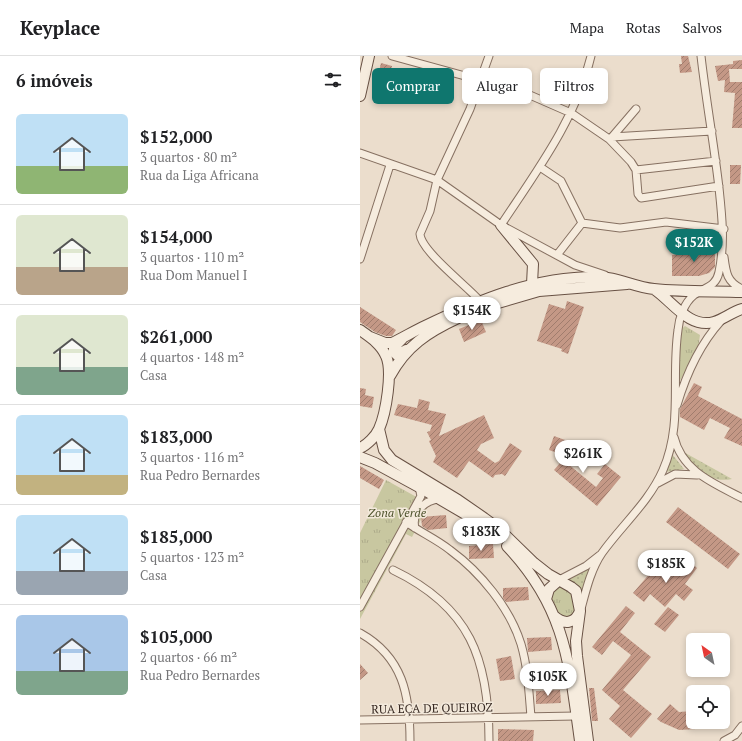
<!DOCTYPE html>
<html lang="pt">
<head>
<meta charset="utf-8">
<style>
	:root { --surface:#fff; --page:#f2f2f2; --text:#202124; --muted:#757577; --line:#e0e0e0; --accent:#0f766e }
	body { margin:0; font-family:"PT Serif",serif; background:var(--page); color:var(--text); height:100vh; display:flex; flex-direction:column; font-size:15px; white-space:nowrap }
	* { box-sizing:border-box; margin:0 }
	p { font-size:13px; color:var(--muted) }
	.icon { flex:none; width:22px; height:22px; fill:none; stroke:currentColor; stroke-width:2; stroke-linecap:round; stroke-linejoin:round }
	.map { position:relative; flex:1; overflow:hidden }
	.details { display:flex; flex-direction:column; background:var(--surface); width:360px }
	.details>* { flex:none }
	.banner { position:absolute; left:12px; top:12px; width:310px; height:36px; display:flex; gap:8px }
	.needle { width:26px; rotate:327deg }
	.tools { position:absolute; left:326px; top:577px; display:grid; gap:8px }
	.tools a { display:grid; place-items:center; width:44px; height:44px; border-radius:6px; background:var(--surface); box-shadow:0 2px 6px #0003; font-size:20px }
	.price { position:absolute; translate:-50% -34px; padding:0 9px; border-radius:14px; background:#fff; color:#222; font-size:13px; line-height:26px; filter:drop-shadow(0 1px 2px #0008) }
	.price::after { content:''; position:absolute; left:50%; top:24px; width:12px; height:9px; margin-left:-6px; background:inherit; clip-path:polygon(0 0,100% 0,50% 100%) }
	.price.current { background:var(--accent); color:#fff }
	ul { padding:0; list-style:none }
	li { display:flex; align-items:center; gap:12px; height:100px; padding:0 16px }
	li+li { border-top:1px solid var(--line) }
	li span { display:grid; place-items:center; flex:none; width:112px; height:80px; border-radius:6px; color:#555 }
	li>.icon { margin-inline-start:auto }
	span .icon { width:48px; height:48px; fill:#fffc; stroke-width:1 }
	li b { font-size:17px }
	h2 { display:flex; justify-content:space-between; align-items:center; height:48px; padding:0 16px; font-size:17px }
	.chip { padding:0 14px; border-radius:6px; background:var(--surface); box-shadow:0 2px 6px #0003; font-size:14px; line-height:36px }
	.chip.current { background:var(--accent); color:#fff }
	header { display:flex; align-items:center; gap:24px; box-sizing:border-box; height:56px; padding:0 20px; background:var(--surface); border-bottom:1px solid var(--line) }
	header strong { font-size:19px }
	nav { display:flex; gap:22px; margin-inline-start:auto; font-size:14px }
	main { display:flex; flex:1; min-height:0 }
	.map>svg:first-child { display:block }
</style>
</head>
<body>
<header>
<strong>Keyplace</strong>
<nav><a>Mapa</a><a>Rotas</a><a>Salvos</a></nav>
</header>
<main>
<section class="details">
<h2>6 imóveis<svg class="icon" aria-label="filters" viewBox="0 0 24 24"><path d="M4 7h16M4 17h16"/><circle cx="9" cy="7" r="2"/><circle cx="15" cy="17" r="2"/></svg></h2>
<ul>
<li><span style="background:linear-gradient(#bfe0f5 65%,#8fb573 0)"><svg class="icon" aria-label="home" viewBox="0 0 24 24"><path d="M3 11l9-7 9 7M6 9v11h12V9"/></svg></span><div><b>$152,000</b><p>3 quartos · 80 m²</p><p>Rua da Liga Africana</p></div></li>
<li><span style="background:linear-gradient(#dfe7d0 65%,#b9a48a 0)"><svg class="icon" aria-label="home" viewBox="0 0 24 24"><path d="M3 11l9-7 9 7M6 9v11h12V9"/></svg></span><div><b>$154,000</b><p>3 quartos · 110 m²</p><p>Rua Dom Manuel I</p></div></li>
<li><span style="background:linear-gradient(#dfe7d0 65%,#7fa58c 0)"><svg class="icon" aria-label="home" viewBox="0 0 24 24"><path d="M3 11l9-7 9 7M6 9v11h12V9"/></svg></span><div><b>$261,000</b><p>4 quartos · 148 m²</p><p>Casa</p></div></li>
<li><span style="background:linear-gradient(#bfe0f5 75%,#c2b280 0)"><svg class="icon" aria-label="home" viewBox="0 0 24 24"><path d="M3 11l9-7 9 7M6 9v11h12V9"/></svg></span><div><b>$183,000</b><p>3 quartos · 116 m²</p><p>Rua Pedro Bernardes</p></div></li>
<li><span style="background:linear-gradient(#bfe0f5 70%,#9aa5b1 0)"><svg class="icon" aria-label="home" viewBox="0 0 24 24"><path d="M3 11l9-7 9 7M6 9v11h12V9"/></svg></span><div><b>$185,000</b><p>5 quartos · 123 m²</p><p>Casa</p></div></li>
<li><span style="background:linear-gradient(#a9c7e8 70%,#7fa58c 0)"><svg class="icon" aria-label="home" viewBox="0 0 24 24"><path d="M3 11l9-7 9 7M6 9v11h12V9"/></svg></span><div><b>$105,000</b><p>2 quartos · 66 m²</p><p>Rua Pedro Bernardes</p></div></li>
</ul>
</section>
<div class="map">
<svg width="382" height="685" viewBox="0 0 382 685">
	<defs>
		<pattern id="grass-dots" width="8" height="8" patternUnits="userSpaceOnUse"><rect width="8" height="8" fill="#c8c7a0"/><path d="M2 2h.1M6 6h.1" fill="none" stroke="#adab8a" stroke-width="1.8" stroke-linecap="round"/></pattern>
		<pattern id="park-tufts" width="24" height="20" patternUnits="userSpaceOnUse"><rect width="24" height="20" fill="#c8c7a0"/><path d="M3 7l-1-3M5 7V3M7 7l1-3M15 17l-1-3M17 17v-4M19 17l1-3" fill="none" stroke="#adab8a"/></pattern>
		<pattern id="building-hatch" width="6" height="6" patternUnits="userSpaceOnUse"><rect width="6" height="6" fill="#c49886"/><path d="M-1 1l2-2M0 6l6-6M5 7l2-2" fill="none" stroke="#a07c6d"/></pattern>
	</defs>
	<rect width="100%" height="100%" fill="#ebddcc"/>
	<!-- grass -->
	<path fill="url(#grass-dots)" d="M320,394L372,423C348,428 334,410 320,394Z
		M312,398L324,413L306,416Z
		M230,512L220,542L204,525Z"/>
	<!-- park -->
	<path fill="url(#park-tufts)" d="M325,270L340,279L338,293L318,328L319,275Z
		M26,424L69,448L52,481L46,478L0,563V477Z
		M197,529L210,532L218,555L209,562L197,561L187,539Z"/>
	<!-- building -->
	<path fill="url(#building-hatch)" d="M321,0H328L332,16L320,17L319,8H322Z
		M382,4V13H369L370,26H382V72H372L375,37L364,36L365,24L358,25L355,10L373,8V5Z
		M21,7L32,10L23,43L13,41Z
		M370,109H381L380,128H370Z
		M355,193V211L349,217L339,220H312V199Z
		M207,245L224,251L208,298L201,295L202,293L177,285L189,248L205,253Z
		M0,251L36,274L32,280H26L15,276L0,266Z
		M121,264L126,276L104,286L99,273Z
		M334,327L342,331L338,340L382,363V390L364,382L370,372L350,362L344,374L320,361V353Z
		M0,332L6,333L5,339L14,341L12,352L0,350Z
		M59,343L70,346L68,354L86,358L79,380L124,359L134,382L121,388L117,394L135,407L139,405L150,387L162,395L145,420L142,418L135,419L133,422L109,405L97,422L73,406L76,400L69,385L71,384L67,376L70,375L72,369L34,359L38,348L57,352Z
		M194,380L216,388L208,408L236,431L243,422L237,418L245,408L261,421L237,450L194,414L206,400L189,394Z
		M0,410L24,424L19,433L0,422Z
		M318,451L380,498L368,513L306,466Z
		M86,459L87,472L68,474L62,470L61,461Z
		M133,488L134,502L109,503V490Z
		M293,504L295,506L296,505L315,520L329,505L337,512L325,528L333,534L324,545L316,538L305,551L290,538L284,546L273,537L291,516L287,510Z
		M168,531L169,544L146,546L143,542V532Z
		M266,550L275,557L260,576L291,601L263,634L292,658L271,682L249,663L260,650L242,634L271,599L253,585L242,599L232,591Z
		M308,551L319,559L305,576L294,568Z
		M191,581L192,594L168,596L167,582Z
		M151,600L155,623L140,625L136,603Z
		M0,608L8,617L0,624Z
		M229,632H234L238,665H232Z
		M200,634L201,647L176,648V635Z
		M310,648L319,656L333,655V666H349L336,673L319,674L301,666L297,663Z
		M138,673L174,674L173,685H138Z"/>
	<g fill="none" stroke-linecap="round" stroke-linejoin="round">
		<defs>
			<path id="street" d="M32,0L163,36L211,57L249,83L271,106L276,114L278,138L281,142L359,130
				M252,81L276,53
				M249,83L252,81L352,75
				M0,97L77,124L141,169L215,209L245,219
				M180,111L201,125L222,167
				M276,114L356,105
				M222,167L260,172L306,166L364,173
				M141,169C176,116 216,63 231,0
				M197,199L222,167
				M364,201C366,217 367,226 382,233
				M0,203L30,109
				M120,245C107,230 61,195 60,178L70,155L77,124L110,53L129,0
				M317,349C326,319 340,288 361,265
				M314,381C322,415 353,427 382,442
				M298,427L315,418L337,419
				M46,466C60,476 76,483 90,494C120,516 150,552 161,588C168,612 169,637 171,661
				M55,472C51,457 65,444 79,443
				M33,514C110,551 129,603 129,685
				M199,524L226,510L240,499
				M0,551L61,440L59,431
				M221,553C226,534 231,513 242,497C262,469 289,446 303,414C323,368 311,322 318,274C319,262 324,247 334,239C345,231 356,231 359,216C365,187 362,160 359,132C354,88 346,44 341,0
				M0,577C43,601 50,639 50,685
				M0,664L216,660
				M364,685L375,679L382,670"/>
			<path id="secondary" d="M0,40L9,0
				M141,169L173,208L172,228
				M294,233C312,245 329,273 354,266C364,263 372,256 382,253
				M124,251L179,235L267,228
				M0,274C10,281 21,288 26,300C33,315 26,357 19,373C16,380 7,389 0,392
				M10,281L25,287H32C43,282 54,275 65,270C119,244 174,221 235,221C256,220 273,231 294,233C323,236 353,235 382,236
				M42,283L34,291V296L37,299L46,294
				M30,320C46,290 68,276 98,262
				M19,373L24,394L32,404L98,444L124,462L139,473L174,507L188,518L211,531L216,535L220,555L216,585L217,600L228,685
				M0,401L15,407L59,431L112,462
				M147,490C205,551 209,605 220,685
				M186,543L189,533L199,524
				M194,560C204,569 215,568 220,555"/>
		</defs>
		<!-- street casing -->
		<use href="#street" stroke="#867061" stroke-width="9"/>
		<!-- secondary casing -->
		<use href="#secondary" stroke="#685144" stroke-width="12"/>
		<!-- street -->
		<use href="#street" stroke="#f6ecde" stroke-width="7"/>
		<!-- secondary -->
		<use href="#secondary" stroke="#f6ecde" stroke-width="10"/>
	</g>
	<g text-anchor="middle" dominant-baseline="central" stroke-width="3" stroke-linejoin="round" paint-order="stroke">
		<!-- park labels -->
		<g font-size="12" font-style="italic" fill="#4e532c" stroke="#f3e9db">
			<text x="37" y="456">Zona Verde</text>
		</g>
		<!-- street labels -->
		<g font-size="12" fill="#382a23" stroke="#f3e9db">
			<text transform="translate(72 652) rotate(-1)">RUA EÇA DE QUEIROZ</text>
		</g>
	</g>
</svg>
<div class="tools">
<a><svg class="needle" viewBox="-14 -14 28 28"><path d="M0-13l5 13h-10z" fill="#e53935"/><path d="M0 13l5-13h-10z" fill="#757577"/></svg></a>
<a><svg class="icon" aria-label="locate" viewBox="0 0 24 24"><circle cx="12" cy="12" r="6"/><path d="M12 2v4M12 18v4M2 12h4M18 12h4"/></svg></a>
</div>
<b class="price current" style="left:334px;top:207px">$152K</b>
<b class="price" style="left:112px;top:275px">$154K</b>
<b class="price" style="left:223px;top:418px">$261K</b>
<b class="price" style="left:121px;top:496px">$183K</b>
<b class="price" style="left:306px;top:528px">$185K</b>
<b class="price" style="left:188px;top:641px">$105K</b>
<div class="banner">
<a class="chip current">Comprar</a>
<a class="chip">Alugar</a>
<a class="chip">Filtros</a>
</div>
</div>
</main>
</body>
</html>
